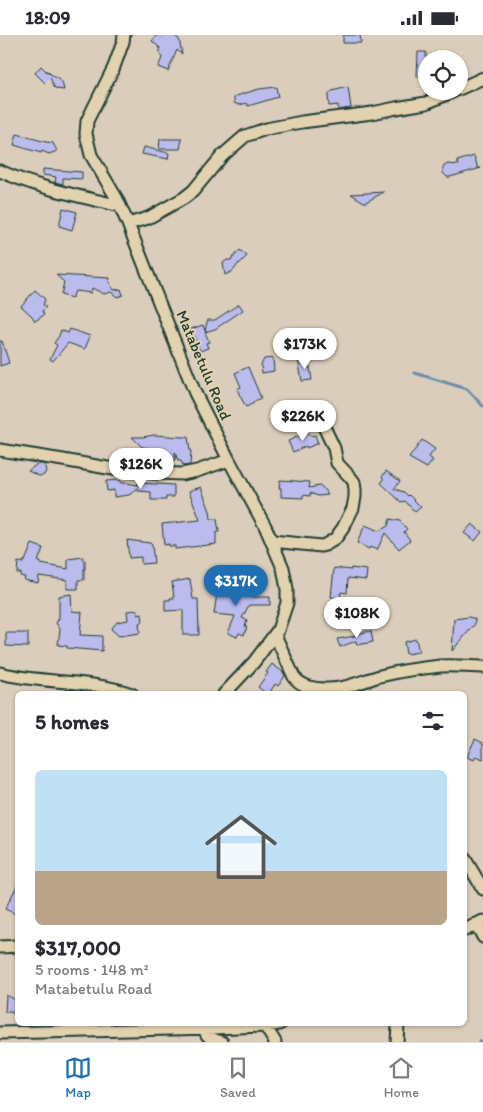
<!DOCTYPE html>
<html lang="en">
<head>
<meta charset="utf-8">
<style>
	:root { --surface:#fff; --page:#f2f2f3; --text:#2b2b33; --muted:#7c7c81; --line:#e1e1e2; --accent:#1f6fb2 }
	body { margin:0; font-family:Itim,sans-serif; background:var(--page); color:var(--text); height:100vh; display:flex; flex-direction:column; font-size:19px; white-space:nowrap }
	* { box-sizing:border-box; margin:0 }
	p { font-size:16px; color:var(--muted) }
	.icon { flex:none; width:28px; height:28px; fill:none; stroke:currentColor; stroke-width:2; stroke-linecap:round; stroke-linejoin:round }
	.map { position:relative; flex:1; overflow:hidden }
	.side { position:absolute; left:15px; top:656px; width:452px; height:335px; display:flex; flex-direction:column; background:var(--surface); border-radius:8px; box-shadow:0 1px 4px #0004 }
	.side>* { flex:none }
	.controls { position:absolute; left:418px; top:15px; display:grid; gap:10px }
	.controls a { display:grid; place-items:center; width:50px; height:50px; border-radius:50%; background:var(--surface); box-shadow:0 1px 4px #0004; font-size:25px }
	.price { position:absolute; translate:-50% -42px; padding:0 11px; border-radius:18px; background:#fff; color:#222; font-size:16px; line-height:32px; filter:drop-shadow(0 1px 2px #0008) }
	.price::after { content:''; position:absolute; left:50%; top:30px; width:15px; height:11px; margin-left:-8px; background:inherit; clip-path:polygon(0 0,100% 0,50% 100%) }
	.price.on { background:var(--accent); color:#fff }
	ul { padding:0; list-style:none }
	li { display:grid; align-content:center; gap:10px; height:265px; padding:0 20px }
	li+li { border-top:1px solid var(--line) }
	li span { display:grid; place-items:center; height:155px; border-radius:8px; color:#555 }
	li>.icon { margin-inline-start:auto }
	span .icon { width:90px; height:90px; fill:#fffc; stroke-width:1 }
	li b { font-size:21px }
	h2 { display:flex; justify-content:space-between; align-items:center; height:60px; padding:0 20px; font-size:21px }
	.status { display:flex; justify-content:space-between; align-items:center; height:35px; padding:0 25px; background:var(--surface); direction:ltr }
	.status svg { height:14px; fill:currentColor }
	.tab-bar { display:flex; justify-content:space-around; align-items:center; height:70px; border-top:1px solid var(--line); background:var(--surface); font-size:14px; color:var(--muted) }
	.tab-bar a { display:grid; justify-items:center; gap:2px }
	.tab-bar .on { color:var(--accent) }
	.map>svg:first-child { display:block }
</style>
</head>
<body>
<div class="status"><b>18:09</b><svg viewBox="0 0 49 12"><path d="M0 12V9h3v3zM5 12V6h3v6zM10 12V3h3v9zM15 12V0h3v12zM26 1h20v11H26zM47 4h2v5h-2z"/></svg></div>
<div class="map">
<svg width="483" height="1007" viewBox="0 0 483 1007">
	<rect width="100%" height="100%" fill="#dbcdbb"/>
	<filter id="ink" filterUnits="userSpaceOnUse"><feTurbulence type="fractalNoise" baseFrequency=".02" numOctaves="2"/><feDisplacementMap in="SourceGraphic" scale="10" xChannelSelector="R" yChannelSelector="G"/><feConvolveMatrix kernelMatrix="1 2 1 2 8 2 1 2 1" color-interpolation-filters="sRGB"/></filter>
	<g filter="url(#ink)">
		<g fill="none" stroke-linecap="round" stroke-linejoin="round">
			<!-- stream -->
			<path stroke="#6990a8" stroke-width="3" d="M415,338L467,354L483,371
				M479,1007L483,1005"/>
		</g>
		<!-- building -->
		<path fill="#bcbbed" stroke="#1f3d34" d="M157,0H173L179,4L182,19L177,15L168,36L158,32L162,23L160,19V13L152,6Z
			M343,0H360L361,8H343Z
			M418,17H426V42H417Z
			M41,31L49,39L48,37L62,47L64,55L56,54L54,52L50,43L45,48L35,38Z
			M276,52L278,62L248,71L247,68L239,70L234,68V63L236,61L259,54Z
			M348,52L351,73L338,75V70L329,71L328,61L332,56Z
			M17,99L46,107L53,108L57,116L49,119L42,116L41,118L14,110Z
			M160,104H182L180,114H159Z
			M144,112L169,118L168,124L142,119Z
			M474,121L478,133H481L450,142H447L443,138V132L446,130L448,129L459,130L457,126Z
			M43,134L82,137V144L63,143V149L55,147L56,142L43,140Z
			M384,157L366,167H364L351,159Z
			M63,173L77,177L72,195L59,191Z
			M240,215L247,221L239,229V228L233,236L225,240L223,228L227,225H231Z
			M56,240L110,243L109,247L114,255L121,254L123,260L117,262L111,257L104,259L92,253L91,258L75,256L72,263L61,260L64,247Z
			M35,255L45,264L43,270L46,272L42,276L44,280L35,286L32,281L21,271Z
			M239,269L243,275L215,294L205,297L209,307L206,308L208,313L200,316L191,294L203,290L205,296L207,287L208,285H215Z
			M70,294L90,301L85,314L68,308L53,326L50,324L57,310L54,308L59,301L61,295L68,298Z
			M0,306H2L9,328L0,331Z
			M273,323L274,336L262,338L261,330L264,324Z
			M298,324H308V332H310L312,345L302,346Z
			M248,332L261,363L253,367L254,368L246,372L239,359V358L237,354L241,352L235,338Z
			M308,398L310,401L315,400L318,408L307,413L306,411L293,417L288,406L301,400L302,401Z
			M154,400L182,402H188L190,416H191L190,430L183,431L181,426H178L175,417V425L165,424L166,422H150L151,414L142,412L132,402H143Z
			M422,405L435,414L429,422L433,425L427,433L409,423Z
			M37,429H43L45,431L46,436L44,440L39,441L28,436Z
			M386,436L400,446L394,454L404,457L408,461L409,460L421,472L415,477L405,466L401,467L381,448L384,444L382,442Z
			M119,445L121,448H127L138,450V448L174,450V462H166V465H151V457L138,456V453L129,460L114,462V455L107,456L106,446Z
			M280,445L310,447L309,453L319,451L322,452L328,460L318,461L310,458V461L303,460V463L281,462V453H279Z
			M201,452L210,476L211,484H217L219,497H216V509L175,514V511H169V509L164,510L162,489L200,485L189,456Z
			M390,484L400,486L407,494L404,497L410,505L399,514L385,498L377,515L370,512L369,514L357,508L365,490L379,496L388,491Z
			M472,489L482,497L475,506L464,498Z
			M127,505L150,508L152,510L154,528L141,529V522L129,523Z
			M32,509L43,513L38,527H41V529L68,534V524L83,522V525H85V534H84V545H78V554H67V545L39,541L38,548L24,545L25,542L20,541L21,538H17L18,527L23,528V526H25Z
			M334,533L351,535V533L367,535L366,545L348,543L347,558L341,557L340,563L331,562Z
			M190,544L193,564H198L199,600H183V575L165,576V565H170V563H174L172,547Z
			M218,551L246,555L245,562H270V570H249L242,583L247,585L245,591L247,592L244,600L239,598L237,602L228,598L235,581L214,579Z
			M71,559L72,576L82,577L80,600L102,601V616L67,613V611L58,610L60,594L56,588L59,583V561Z
			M137,575L138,580L142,579L143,587L139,588L140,598L119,601L111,594L117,587L128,585L127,576Z
			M469,582L475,584V589L452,616L454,584Z
			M371,596L373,607L357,610L356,606L340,612L337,604L355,601V599Z
			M6,598H28V612L6,611Z
			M416,604L419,617L406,619L404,607Z
			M272,629L283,637L285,641L278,651L275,649L269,659H267L258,652L268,638L266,637Z
			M475,704L483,708V724L476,721L474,725L467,722Z
			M18,849V880L5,874Z
			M6,960L18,966V975L13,979L12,977H5Z"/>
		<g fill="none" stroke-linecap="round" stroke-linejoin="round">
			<defs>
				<path id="minor" d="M124,0L123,7L114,32L87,86L86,99L91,120L117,164L128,189L195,358L229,425L265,491L283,533L287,554V568L278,595L254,627L224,659
					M459,54L483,43
					M0,136C38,153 79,161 120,171
					M128,189L148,183L184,163L193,156L222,121L245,101L266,94L302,87L372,78L396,73L426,68L454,56
					M0,415L63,425L113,434L155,438L182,439L197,436L229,425
					M272,506L321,511L325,510L335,504L343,493L353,473L355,462V455L354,447L351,443L337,428L334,413L316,375
					M275,600L294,642C301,651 313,654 325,654C344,655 362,646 380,641C400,636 421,633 441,631C455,630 469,632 483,632
					M0,638C43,649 89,644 132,659
					M465,824L483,854
					M476,889L483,902
					M465,895L483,886
					M0,912L18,911
					M206,989C203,1002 211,1004 222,1007
					M265,991L275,1007
					M0,998L214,993L265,991L280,989
					M397,1007L398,989"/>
			</defs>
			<!-- minor casing -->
			<use href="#minor" stroke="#1f3d34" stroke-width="15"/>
			<!-- minor -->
			<use href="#minor" stroke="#e3d2af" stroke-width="11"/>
		</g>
	</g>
	<g text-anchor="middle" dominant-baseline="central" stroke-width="4" stroke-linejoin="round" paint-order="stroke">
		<!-- street labels -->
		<g font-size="16" fill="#1f3d34" stroke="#e3d2af">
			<text transform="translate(204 330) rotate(67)">Matabetulu Road</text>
		</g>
	</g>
</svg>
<div class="controls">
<a><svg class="icon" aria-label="locate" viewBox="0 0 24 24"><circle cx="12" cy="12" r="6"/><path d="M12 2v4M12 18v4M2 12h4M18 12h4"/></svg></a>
</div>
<b class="price" style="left:305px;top:335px">$173K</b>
<b class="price" style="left:303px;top:407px">$226K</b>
<b class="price" style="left:141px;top:455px">$126K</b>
<b class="price on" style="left:236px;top:572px">$317K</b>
<b class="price" style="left:357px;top:604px">$108K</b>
<section class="side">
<h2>5 homes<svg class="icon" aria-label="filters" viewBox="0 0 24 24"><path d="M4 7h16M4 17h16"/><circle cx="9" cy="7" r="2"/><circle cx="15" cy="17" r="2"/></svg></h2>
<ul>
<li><span style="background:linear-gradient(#bfe0f5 65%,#b9a48a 0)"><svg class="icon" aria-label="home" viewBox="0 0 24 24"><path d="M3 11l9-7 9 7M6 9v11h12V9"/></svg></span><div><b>$317,000</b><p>5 rooms · 148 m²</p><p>Matabetulu Road</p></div></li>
</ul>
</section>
</div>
<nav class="tab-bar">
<a class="on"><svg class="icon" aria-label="map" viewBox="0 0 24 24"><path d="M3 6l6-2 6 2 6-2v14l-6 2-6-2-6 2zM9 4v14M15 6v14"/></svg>Map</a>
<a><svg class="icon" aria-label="saved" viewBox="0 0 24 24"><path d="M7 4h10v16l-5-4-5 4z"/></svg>Saved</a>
<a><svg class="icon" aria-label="home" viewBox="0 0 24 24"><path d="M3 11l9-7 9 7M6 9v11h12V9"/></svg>Home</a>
</nav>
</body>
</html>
